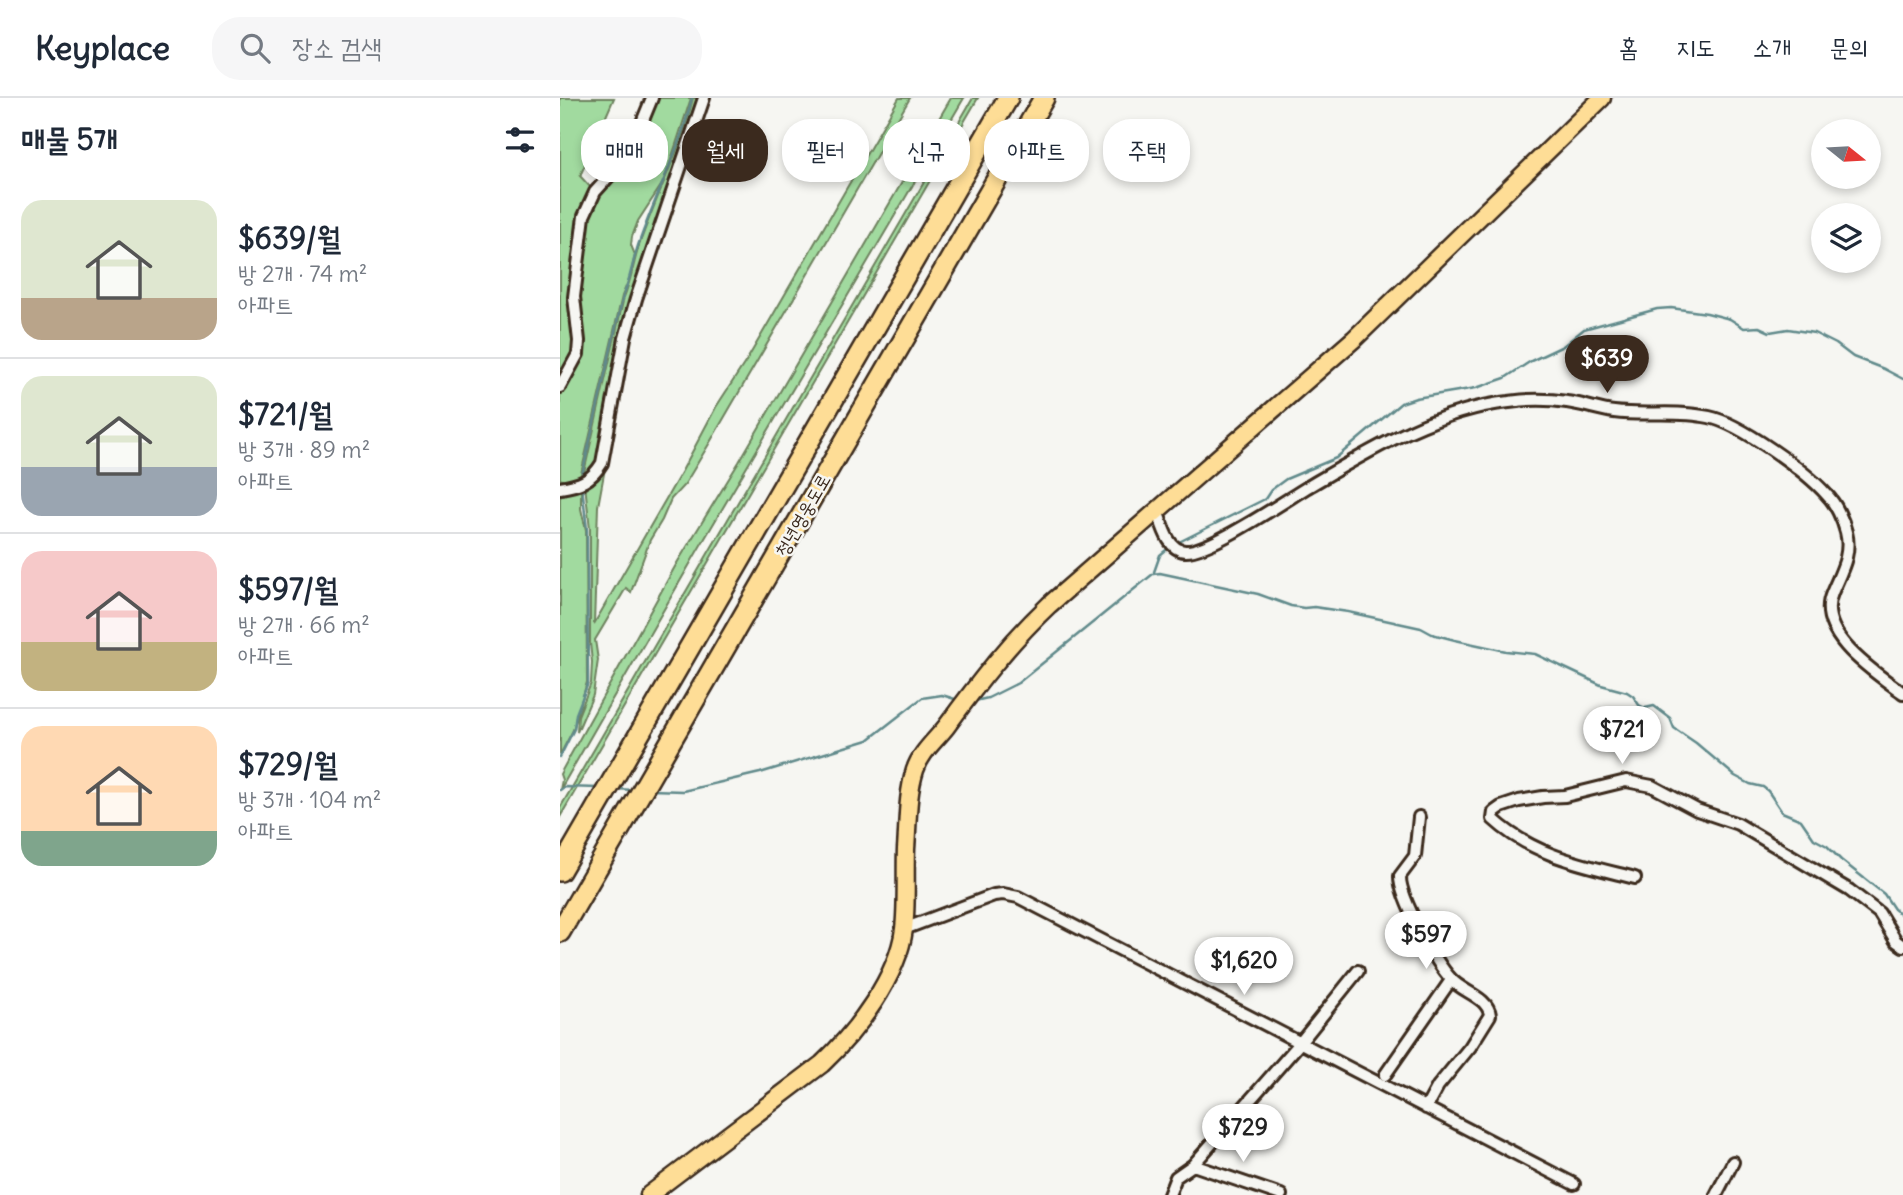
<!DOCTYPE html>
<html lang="ko">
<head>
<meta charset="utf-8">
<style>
	:root { --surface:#fff; --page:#f6f6f7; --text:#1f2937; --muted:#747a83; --line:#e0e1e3; --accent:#3b2a1e }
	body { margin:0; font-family:Delius,"Poor Story",sans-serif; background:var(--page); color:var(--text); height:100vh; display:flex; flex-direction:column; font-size:26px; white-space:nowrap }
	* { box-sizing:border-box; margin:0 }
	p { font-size:23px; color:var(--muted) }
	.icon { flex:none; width:38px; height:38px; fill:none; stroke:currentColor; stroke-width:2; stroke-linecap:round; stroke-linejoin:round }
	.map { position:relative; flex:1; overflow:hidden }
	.sheet { display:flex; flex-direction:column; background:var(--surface); width:560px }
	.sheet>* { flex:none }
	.guide { position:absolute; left:21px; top:21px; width:665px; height:63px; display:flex; gap:14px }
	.needle { width:46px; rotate:108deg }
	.buttons { position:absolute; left:1251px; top:21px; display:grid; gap:14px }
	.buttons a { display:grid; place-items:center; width:70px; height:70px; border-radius:50%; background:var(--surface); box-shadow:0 4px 10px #0003; font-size:35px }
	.price { position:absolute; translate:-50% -60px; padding:0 16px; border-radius:24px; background:#fff; color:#222; font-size:23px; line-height:46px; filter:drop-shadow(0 2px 4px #0008) }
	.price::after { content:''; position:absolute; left:50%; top:42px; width:21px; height:16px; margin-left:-10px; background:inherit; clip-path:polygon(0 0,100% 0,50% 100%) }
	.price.selected { background:var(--accent); color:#fff }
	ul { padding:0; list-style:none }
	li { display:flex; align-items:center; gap:21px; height:175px; padding:0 21px }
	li+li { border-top:2px solid var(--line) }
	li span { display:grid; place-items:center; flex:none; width:196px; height:140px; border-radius:21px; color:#555 }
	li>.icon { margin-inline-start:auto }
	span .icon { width:84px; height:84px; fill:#fffc; stroke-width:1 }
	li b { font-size:30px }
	h2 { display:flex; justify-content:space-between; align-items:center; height:84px; padding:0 21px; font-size:30px }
	.chip { padding:0 24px; border-radius:28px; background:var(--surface); box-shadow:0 4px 10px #0003; font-size:24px; line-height:63px }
	.chip.selected { background:var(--accent); color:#fff }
	header { display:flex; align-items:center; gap:42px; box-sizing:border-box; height:98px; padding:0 35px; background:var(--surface); border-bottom:2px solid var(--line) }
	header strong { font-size:33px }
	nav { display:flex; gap:38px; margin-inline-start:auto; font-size:24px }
	.search { width:490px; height:63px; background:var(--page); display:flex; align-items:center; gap:18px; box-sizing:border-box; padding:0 24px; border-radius:28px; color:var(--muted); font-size:26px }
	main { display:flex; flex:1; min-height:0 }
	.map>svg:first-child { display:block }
</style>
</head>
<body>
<header>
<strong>Keyplace</strong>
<div class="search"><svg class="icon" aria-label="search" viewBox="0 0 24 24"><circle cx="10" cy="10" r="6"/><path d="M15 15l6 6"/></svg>장소 검색</div>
<nav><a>홈</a><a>지도</a><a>소개</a><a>문의</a></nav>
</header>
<main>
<section class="sheet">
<h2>매물 5개<svg class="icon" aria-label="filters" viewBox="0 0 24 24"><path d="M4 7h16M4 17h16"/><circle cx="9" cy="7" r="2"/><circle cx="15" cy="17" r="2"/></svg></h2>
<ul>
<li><span style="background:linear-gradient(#dfe7d0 70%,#b9a48a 0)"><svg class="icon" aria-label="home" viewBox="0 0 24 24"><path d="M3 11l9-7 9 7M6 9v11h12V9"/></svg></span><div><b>$639/월</b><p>방 2개 · 74 m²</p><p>아파트</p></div></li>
<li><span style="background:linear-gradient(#dfe7d0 65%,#9aa5b1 0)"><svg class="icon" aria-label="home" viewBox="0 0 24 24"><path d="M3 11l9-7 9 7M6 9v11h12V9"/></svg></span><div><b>$721/월</b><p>방 3개 · 89 m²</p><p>아파트</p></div></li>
<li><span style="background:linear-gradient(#f6c9c9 65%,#c2b280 0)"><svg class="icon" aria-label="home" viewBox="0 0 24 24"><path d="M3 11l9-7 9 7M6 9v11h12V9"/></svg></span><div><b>$597/월</b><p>방 2개 · 66 m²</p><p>아파트</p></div></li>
<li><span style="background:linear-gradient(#ffd9b3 75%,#7fa58c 0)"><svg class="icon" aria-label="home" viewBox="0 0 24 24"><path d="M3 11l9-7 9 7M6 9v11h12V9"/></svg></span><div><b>$729/월</b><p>방 3개 · 104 m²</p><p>아파트</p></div></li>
</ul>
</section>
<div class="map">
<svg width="1343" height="1097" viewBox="0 0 1343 1097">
	<rect width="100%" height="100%" fill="#f6f6f2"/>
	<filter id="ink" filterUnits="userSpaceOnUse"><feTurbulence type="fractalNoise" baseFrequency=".0143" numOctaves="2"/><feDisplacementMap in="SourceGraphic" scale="14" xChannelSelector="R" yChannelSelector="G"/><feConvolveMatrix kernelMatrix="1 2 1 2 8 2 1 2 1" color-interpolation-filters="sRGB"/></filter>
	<g filter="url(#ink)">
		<!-- green -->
		<path fill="#a1da9f" stroke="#6e825e" stroke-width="2" d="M0,0H54L20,78L33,92L21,117L15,255L0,285Z
			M95,0H131L104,83L78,123L72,139L71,147L75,157L70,179L62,198L20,380L4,383L0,381V293L14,270L17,213L30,107L62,69Z
			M133,0H139L98,123L39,362L27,378L23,379L64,199C72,180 74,161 81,142C98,94 121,50 133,0Z
			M339,0H350L149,346L125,386L111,401L102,422L90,442L71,494L66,490L35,542L38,562L33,597L17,634L18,618L31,585L32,564L30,545V431L25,387L39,380L42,373L70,235L38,408L34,526L122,373L156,309L188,260Z
			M391,0H404L138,452L0,692L2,682L0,676L117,465L179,364Z
			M413,0H418L0,719V710Z
			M21,388V411L26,432L27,584L13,632L0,657V399Z"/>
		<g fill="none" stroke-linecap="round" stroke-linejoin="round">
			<!-- stream -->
			<path stroke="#618a8b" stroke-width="2.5" d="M22,377L63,198C71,180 73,160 80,142C97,94 120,50 132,0
				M617,445L705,401L711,392L726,381L776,360L841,305L856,300L916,290L945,280L971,263L1003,248L1024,231L1097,211L1111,210L1147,215L1170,221L1184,230L1199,229L1210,234L1228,231L1254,235L1276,246L1293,259L1324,271L1343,281
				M594,474L600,457L611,448
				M415,603L428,600L458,585L593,476L600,475L698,496L731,508L744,510L754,509L788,514L861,530L872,536L895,542L946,553L975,556L1041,587L1067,594L1073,598L1079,607L1085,610L1094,608L1110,620L1114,630L1136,645L1175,678L1190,686L1203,689L1208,693L1222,714L1241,722L1254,741L1267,748L1281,762L1324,796L1334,811L1343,818
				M0,659L14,631L16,616L28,585L27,432L22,389
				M56,691L74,692
				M0,692L4,689L39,690
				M91,692L123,693L200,675L308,642L362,600L382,597L398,602"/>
			<defs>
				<path id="minor" d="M0,289L18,256L19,243L14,199L24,118L35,94L69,56L92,0
					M0,390C20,387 31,383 42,365L65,240L76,201L144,0
					M597,412C602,425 607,452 625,453C648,455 723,404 746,390C809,353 875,312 949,304C968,301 989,301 1007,304C1023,306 1038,312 1054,314C1085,318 1117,312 1149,319C1179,325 1246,373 1267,397C1276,406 1283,422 1286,434C1292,457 1280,475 1272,495C1254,536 1316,575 1343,595
					M859,719L855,758L840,778C839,799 876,865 891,881C902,894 928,899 930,917L910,949L878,988L866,1010
					M1075,780C1024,767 973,758 933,721L934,714L941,709L959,703L983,699L1005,698L1066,683L1092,688L1137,712L1178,726L1289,792L1319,815L1336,843L1343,848
					M344,831L434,797L443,796L458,799L1014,1086
					M825,977L891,882
					M633,1067L721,1097
					M609,1097L616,1079L633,1067L740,945L798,873
					M1156,1097L1173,1064"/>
				<path id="primary" d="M89,1097L262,966C296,934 338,879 344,831C347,805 345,777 346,751C348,725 347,697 355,672C361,654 375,643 386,629C418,585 450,544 489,507L794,241L1042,0"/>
				<path id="motorway" d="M0,773L448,0
					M0,834L484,0"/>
			</defs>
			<!-- minor casing -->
			<use href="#minor" stroke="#3b2a1e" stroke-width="16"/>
			<!-- primary casing -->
			<use href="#primary" stroke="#3b2a1e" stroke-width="21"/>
			<!-- motorway casing -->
			<use href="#motorway" stroke="#3b2a1e" stroke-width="24"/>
			<!-- minor -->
			<use href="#minor" stroke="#f6f6f2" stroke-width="10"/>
			<!-- primary -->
			<use href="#primary" stroke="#fedd96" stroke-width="16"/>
			<!-- motorway -->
			<use href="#motorway" stroke="#fedd96" stroke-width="19"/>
		</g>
	</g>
	<g text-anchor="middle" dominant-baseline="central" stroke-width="5" stroke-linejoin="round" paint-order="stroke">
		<!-- street labels -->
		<g font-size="19" fill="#3b2a1e" stroke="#f6f6f2">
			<text transform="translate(242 417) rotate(-60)">청년영웅도로</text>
		</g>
	</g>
</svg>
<div class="buttons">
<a><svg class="needle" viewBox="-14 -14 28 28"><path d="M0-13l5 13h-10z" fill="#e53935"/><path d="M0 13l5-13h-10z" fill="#747a83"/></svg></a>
<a><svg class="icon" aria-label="layers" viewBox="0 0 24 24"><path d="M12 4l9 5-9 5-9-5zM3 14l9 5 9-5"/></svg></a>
</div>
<b class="price selected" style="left:1047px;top:297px">$639</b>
<b class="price" style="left:1062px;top:668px">$721</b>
<b class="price" style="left:866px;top:873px">$597</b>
<b class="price" style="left:684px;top:899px">$1,620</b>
<b class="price" style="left:683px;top:1066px">$729</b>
<div class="guide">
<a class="chip">매매</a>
<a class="chip selected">월세</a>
<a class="chip">필터</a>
<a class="chip">신규</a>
<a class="chip">아파트</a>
<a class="chip">주택</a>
</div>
</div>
</main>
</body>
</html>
